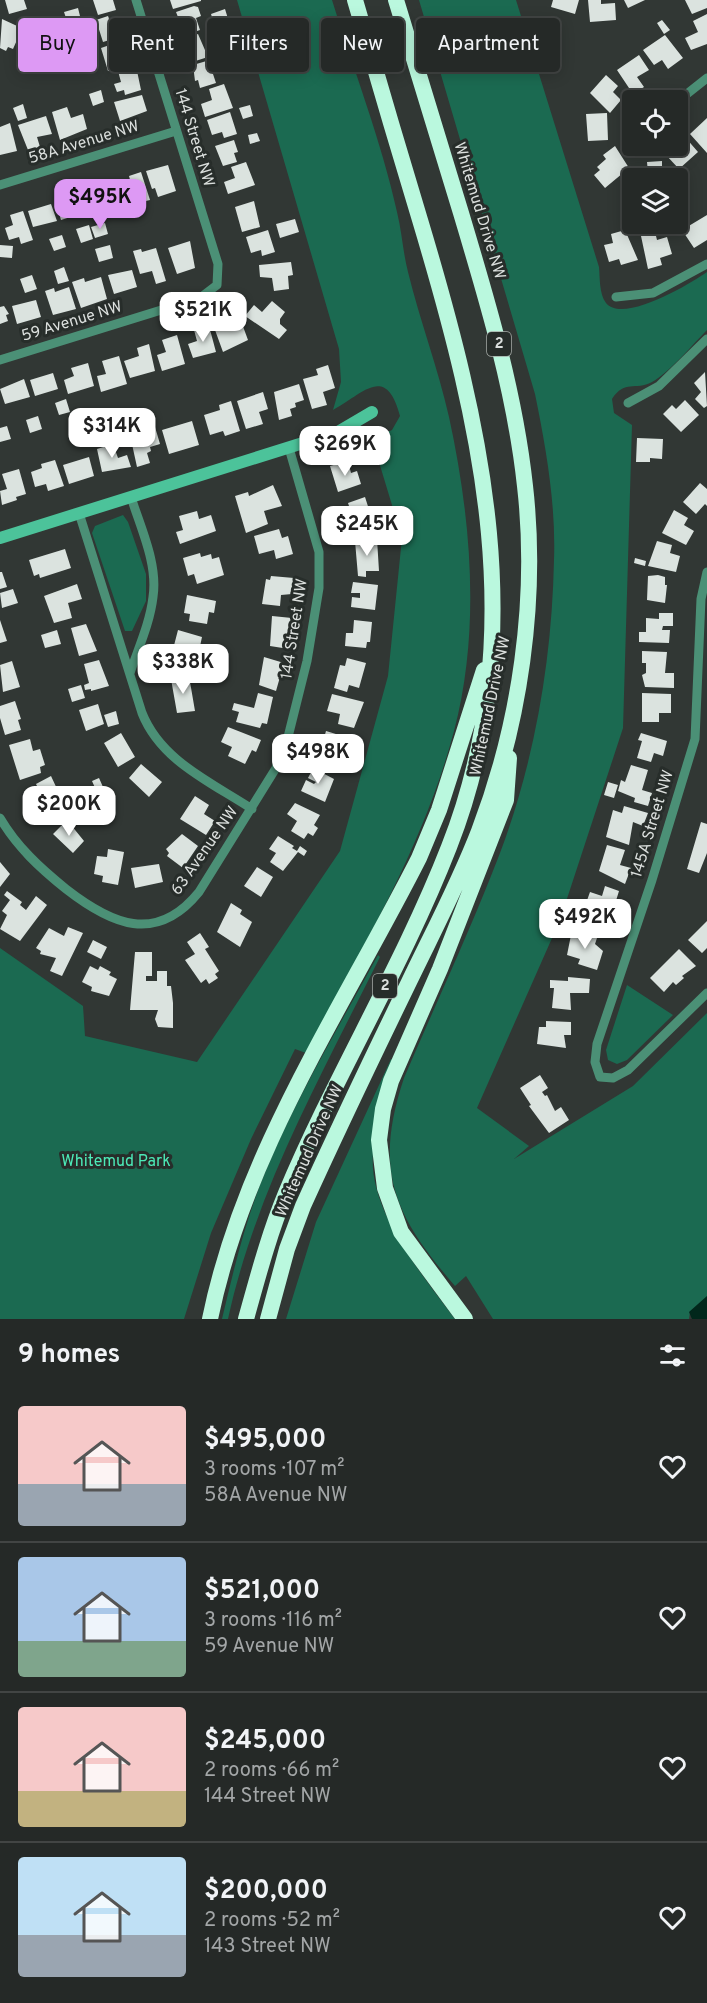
<!DOCTYPE html>
<html lang="en">
<head>
<meta charset="utf-8">
<style>
	:root { --surface:#252927; --page:#2d312f; --text:#f1f3f6; --muted:#a3a6a7; --line:#424544; --accent:#dd99f4 }
	body { margin:0; font-family:Overpass,sans-serif; background:var(--page); color:var(--text); height:100vh; display:flex; flex-direction:column; font-size:22px; white-space:nowrap }
	* { box-sizing:border-box; margin:0 }
	p { font-size:20px; color:var(--muted) }
	.icon { flex:none; width:33px; height:33px; fill:none; stroke:currentColor; stroke-width:2; stroke-linecap:round; stroke-linejoin:round }
	.map { position:relative; height:1319px; overflow:hidden }
	.panel { display:flex; flex-direction:column; background:var(--surface); flex:1 }
	.panel>* { flex:none }
	.hud { position:absolute; left:18px; top:18px; width:672px; height:54px; display:flex; gap:12px }
	.fabs { position:absolute; left:622px; top:90px; display:grid; gap:12px }
	.fabs a { display:grid; place-items:center; width:66px; height:66px; border-radius:6px; background:var(--surface); box-shadow:0 3px 15px #0003,0 0 0 2px var(--line); font-size:30px }
	.price { position:absolute; translate:-50% -51px; padding:0 14px; border-radius:12px; background:#fff; color:#222; font-size:20px; line-height:39px; filter:drop-shadow(0 2px 3px #0008) }
	.price::after { content:''; position:absolute; left:50%; top:36px; width:18px; height:14px; margin-left:-9px; background:inherit; clip-path:polygon(0 0,100% 0,50% 100%) }
	.price.current { background:var(--accent); color:#111 }
	ul { padding:0; list-style:none }
	li { display:flex; align-items:center; gap:18px; height:150px; padding:0 18px }
	li+li { border-top:2px solid var(--line) }
	li span { display:grid; place-items:center; flex:none; width:168px; height:120px; border-radius:6px; color:#555 }
	li>.icon { margin-inline-start:auto }
	span .icon { width:72px; height:72px; fill:#fffc; stroke-width:1 }
	li b { font-size:26px }
	h2 { display:flex; justify-content:space-between; align-items:center; height:72px; padding:0 18px; font-size:26px }
	.pill { padding:0 21px; border-radius:6px; background:var(--surface); box-shadow:0 3px 15px #0003,0 0 0 2px var(--line); font-size:21px; line-height:54px }
	.pill.current { background:var(--accent); color:#111 }
	.map>svg:first-child { display:block }
</style>
</head>
<body>
<div class="map">
<svg width="707" height="1319" viewBox="0 0 707 1319">
	<rect width="100%" height="100%" fill="#313734"/>
	<!-- green -->
	<path fill="#1b6a51" d="M237,0H332C353,68 382,143 397,212C402,232 403,253 408,272C420,321 438,368 449,417C471,518 481,629 454,731C424,845 362,949 306,1053L295,1049L251,1139L211,1233L184,1319H0V948L83,1006L85,1036L197,1062L340,851L388,676L402,538L372,439L392,430L400,416C386,363 363,394 333,410L341,382L339,349Z
		M419,0H516L599,267C600,277 599,294 606,303C623,324 690,284 707,272V330C692,345 670,372 652,382C635,391 625,379 612,399L614,413L632,425L623,728L560,920L477,1108L529,1146L514,1159L633,1086L707,1013V1297L690,1312L689,1319H493L466,1276L455,1286C394,1215 373,1171 404,1078C436,1003 471,929 500,853C535,760 552,659 554,560C556,504 546,448 535,394Z
		M123,515L128,522L146,574V601L132,631H125L92,533L95,526Z
		M378,955L380,957C322,1074 256,1190 228,1319H222C234,1268 246,1218 266,1170C297,1096 340,1025 378,955Z
		M627,985L673,1015L627,1060L617,1064L608,1060L606,1050Z
		M391,1059L394,1060C387,1090 375,1123 373,1154C368,1210 423,1276 455,1319H286L316,1222Z"/>
	<!-- water -->
	<path fill="#01271b" d="M707,1296V1319H692L689,1312Z"/>
	<!-- building -->
	<path fill="#dbe3df" d="M5,0H24L27,9L9,14Z
		M93,0H113L116,10L98,15Z
		M170,0H201V1L173,9Z
		M553,0H579L575,14L551,7Z
		M588,0H601V4L615,3L616,20L590,22Z
		M624,0H645L628,8Z
		M685,0H707V8L692,14Z
		M194,6L198,7L201,16L196,18L200,30L185,35L176,12Z
		M78,8L81,20L68,24L64,12Z
		M225,9L229,22L215,27L211,14Z
		M707,14V44L691,50L685,38L698,32L693,21Z
		M108,16L111,24L121,21L126,35L103,42L96,20Z
		M2,19L28,31L22,42L17,40L13,49L8,47L6,51L0,48Z
		M662,20L670,30L664,34L657,23Z
		M229,23L233,35L220,39L217,27Z
		M198,34L208,57L189,63L183,39Z
		M665,35L683,58L668,69L662,60L654,65L643,50Z
		M84,36L88,49L76,52L72,40Z
		M127,39L132,53L121,57L124,66L108,71L101,48Z
		M236,50L240,63L227,66L223,54Z
		M639,55L649,70L637,77L644,87L633,94L617,70Z
		M220,57L223,68L212,71L216,83L200,88L198,80L195,81L193,65Z
		M136,66L141,90L125,95L124,90L117,92L114,84L121,82L118,71Z
		M606,75L618,86L613,92L621,100L610,113L590,93Z
		M224,84L233,108L205,117L201,104L212,100L209,89Z
		M101,90L104,102L93,106L89,94Z
		M142,95L147,111L120,121L114,102Z
		M23,104L27,118L18,121L13,108Z
		M250,105L253,116L243,119L239,108Z
		M67,107L71,118L83,114L87,129L60,140L52,112Z
		M230,112L237,134L224,138L222,132L212,135L207,120Z
		M607,113L608,140L588,141L586,114Z
		M46,116L52,134L37,137L40,147L28,150L18,125Z
		M707,118V153L690,134Z
		M10,123L17,151L0,155V127Z
		M257,133L260,141L250,144L248,135Z
		M685,137L698,152L679,169L666,155Z
		M234,140L238,152L234,153L237,162L223,166L215,146Z
		M615,146L629,168L605,188L594,175L600,170L597,167L606,159L603,155Z
		M662,161V178H636V174L648,173L647,162Z
		M246,162L255,185L228,194L224,182L235,178L231,167Z
		M168,165L176,191L158,197L155,188L152,189L146,171Z
		M141,172L150,200L125,206L120,190L132,187L129,176Z
		M99,185L101,195L108,193L111,206L89,213L81,191Z
		M77,191L83,213L61,220L55,199Z
		M254,201L260,227L242,232L235,207Z
		M51,204L57,221L33,227L28,211Z
		M23,211L33,240L21,244L19,237L9,240L5,228L13,225L10,215Z
		M707,215V240L694,248L682,230Z
		M295,219L299,232L280,238L276,224Z
		M105,223L108,234L95,238L91,227Z
		M89,225L93,239L81,243L76,229Z
		M268,230L275,252L262,256L261,250L251,253L246,237Z
		M625,230L638,260L621,265L619,259L609,262L604,245L613,243L611,234Z
		M655,232L657,240L667,237L672,254L660,258L662,265L648,269L641,236Z
		M62,235L66,247L54,251L49,239Z
		M190,241L195,268L177,274L168,248Z
		M0,245L13,246L12,258L0,257Z
		M110,245L113,258L99,262L95,249Z
		M156,248L166,281L156,284L152,271L140,274L133,251L141,249L142,252Z
		M291,262L293,275L288,276L289,289L274,291L272,278L260,277L259,265Z
		M64,267L69,281L58,284L54,271Z
		M132,270L137,287L114,294L108,275Z
		M32,275L37,289L25,293L20,279Z
		M101,277L107,299L81,308L72,282L84,278L85,282Z
		M69,287L76,309L53,315L45,291L54,288L55,292Z
		M36,300L41,317L17,324L12,306Z
		M272,301L285,312L280,319V324L287,330L279,339L245,316L254,305L262,312Z
		M4,306L9,314L6,315L8,321L0,324V307Z
		M241,321L248,340L223,352L215,330Z
		M209,326L216,352L193,358L188,344L197,341L194,330Z
		M177,335L185,364L162,371L157,355L166,352L162,340Z
		M149,344L155,371L130,378L124,361L139,356L137,348Z
		M119,356L127,384L101,392L97,376L106,374L102,361Z
		M88,363L94,386L68,394L64,380L74,376L71,368Z
		M328,365L335,388L323,392L327,405L312,409L303,379L318,375L316,369Z
		M705,372L707,406L704,408L695,399L701,392L694,383Z
		M53,373L58,389L35,396L30,380Z
		M24,379L30,397L5,404L0,389Z
		M299,384L304,400L295,403L296,407L290,409L292,416L279,420L274,392Z
		M263,392L268,409L259,412L263,424L246,429L237,401Z
		M66,399L70,412L59,415L55,403Z
		M685,400L699,415L681,432L663,414L672,405L676,409Z
		M231,401L240,431L225,436L223,431L210,435L204,415L220,410L219,405Z
		M38,416L42,429L30,433L26,420Z
		M192,421L199,445L169,454L162,430Z
		M119,425L123,437L111,441L107,428Z
		M7,426L11,439L0,442V428Z
		M155,427L160,444L150,447L151,451L147,453L150,463L137,467L130,435Z
		M637,438L663,439L662,459L650,458V462H636Z
		M113,444L118,458L127,455L131,467L102,472L97,449Z
		M89,457L94,476L69,484L63,465Z
		M55,460L64,486L48,491L46,484L35,487L31,472L42,468L41,464Z
		M348,461L351,473L357,471L361,484L338,492L330,466Z
		M19,469L26,494L16,497L17,500L2,505L0,491L7,489L2,474Z
		M700,483L707,489V506L705,504L696,514L683,502Z
		M273,485L282,506L264,511L268,524L246,533L235,496L248,492L249,496Z
		M365,497L373,522L349,528L344,512L350,509L348,503Z
		M674,510L688,518L684,525L694,531L686,545L662,533Z
		M197,511L199,519L211,515L216,531L180,544L176,532L183,530L179,516Z
		M279,529L282,538L288,536L293,554L276,559L274,550L259,554L254,536Z
		M373,532L374,538L360,539L359,533Z
		M377,539L379,571H366V577L358,576L355,541Z
		M657,541L672,545L670,553L680,556L676,572L648,566Z
		M65,549L71,568L40,578L39,574L34,576L29,560Z
		M200,553L201,557L211,554L212,559L219,557L224,575L197,584L194,574L188,576L183,558Z
		M635,558L646,561L645,566L634,563Z
		M0,572H2L7,587L0,589Z
		M658,575L665,577V585H667L665,603L647,600L648,576Z
		M271,576L294,578L292,594L281,595L280,606L262,604L266,579L270,580Z
		M353,582L378,585L375,610L351,607L352,597L360,598V593H351Z
		M77,584L82,599L68,603L72,618L54,623L44,596Z
		M13,589L18,603L2,608L0,593Z
		M187,595L216,601L214,613L209,612L207,624L189,621L190,614L184,613Z
		M659,613H673V626H663L662,630H670L669,643L639,642V632H646V618L659,619Z
		M272,616L292,618L289,649L270,646Z
		M0,620L7,641L0,643Z
		M354,620L372,622L370,642H367L366,648L345,646L346,633H353Z
		M86,624L97,651L79,656L71,628Z
		M57,630L61,644L45,648L41,635Z
		M178,630L202,637L199,651L193,649L189,664L179,663L171,657Z
		M642,651L667,652L665,673H674V688L645,687L642,675L646,673V663H642Z
		M264,657L284,663L276,691L259,685Z
		M347,658L366,663L359,688L349,685L347,692L334,688L340,665L345,666Z
		M99,660L109,686L91,691V689L85,690L84,685L89,683L84,664Z
		M12,661L20,687L3,692L0,665Z
		M189,676L195,711L177,713L171,679Z
		M81,685L85,698L72,702L68,689Z
		M258,693L273,697L267,724L262,723L260,728L236,722L239,712L232,710L234,703L254,708Z
		M642,693L671,694V713H659V722H642Z
		M332,694L364,702L354,728L338,724L340,714L327,711Z
		M15,701L21,719L18,720L21,730L5,735L0,718V706Z
		M98,704L104,724L86,731L79,710Z
		M116,711L119,724L108,727L104,715Z
		M228,727L261,740L256,752L252,750L245,764L228,756L232,747L221,742Z
		M326,731L349,738L341,763L324,758L328,747L322,745Z
		M121,733L135,757L118,767L104,743Z
		M641,733L667,741L663,756L654,753L651,762L637,758L642,741L638,740Z
		M30,739L33,751L40,749L45,765L40,767L41,773L20,780L9,745Z
		M141,764L162,782L149,797L129,778Z
		M631,765L648,770L642,790L652,793L648,806L634,802L635,798L618,791L621,780L625,782Z
		M313,768L334,779L325,802L301,791L306,780L314,784L316,782L308,778Z
		M51,776L58,791L62,789L66,796L58,800L63,811L40,822L31,803L39,799L38,795L41,794L36,784Z
		M99,778L103,787L96,790L92,781Z
		M608,782L618,785L614,798L604,795Z
		M195,796L209,805L204,814L215,821L206,835L180,819Z
		M295,803L320,815L314,825L318,828L313,836L308,833L304,839L291,831L297,821L287,814Z
		M624,806L648,813L643,826L633,822L629,845L606,837L613,810L622,813Z
		M67,820L84,841L73,853L53,834Z
		M701,822L707,824V853L699,873L687,869Z
		M182,834L198,846L183,868L167,856L169,853L166,849Z
		M278,836L294,846L292,848L297,851L300,846L307,851L304,856L298,852L283,871L270,862L276,853L269,849Z
		M607,845L625,850L620,865L631,868L625,884L599,871Z
		M108,849L124,852L118,885L102,882L103,876L94,874L97,856L107,857Z
		M0,862L10,874L0,887Z
		M159,864L163,882L135,888L131,868Z
		M257,867L273,877L261,897L244,886Z
		M605,886L619,891L615,904L612,903L607,922L591,917L594,909L585,906L590,892L602,896Z
		M7,891L22,902L20,905L26,910L36,896L47,905L20,941L0,929L7,915L2,911L10,900L4,895Z
		M231,903L242,910L240,914L252,922L240,947L217,932Z
		M707,921V948L702,953L688,940Z
		M68,927L83,933L62,976L50,971L56,958L40,954L41,951L36,948L49,928L64,936Z
		M572,930L597,938L595,944L603,951L597,970L578,964L580,959L567,955Z
		M200,933L209,947L205,949L219,971L215,974L218,978L209,984L206,979L201,983L185,960L195,954L187,942Z
		M93,940L107,947L101,959L87,952Z
		M679,949L696,966L682,976L684,978L676,985L673,982L664,992L650,978Z
		M135,952H152V976H146V981H157V971H167V986H171L173,1003V1028L158,1027L155,1019L158,1010H130Z
		M90,966L98,970L100,966L111,972L109,975L117,979L109,996L91,991L92,987L82,982Z
		M568,977L590,979L589,993H570L571,1010L552,1008L554,988H550V980L568,981Z
		M546,1021L571,1022V1035H564L566,1048L537,1044L539,1027H546Z
		M540,1075L548,1088L542,1092L545,1096L547,1095L555,1111L561,1107L569,1120L549,1133L529,1106L531,1105L520,1088Z"/>
	<g fill="none" stroke-linecap="round" stroke-linejoin="round">
		<!-- street -->
		<path stroke="#4b9076" stroke-width="9" d="M678,101L707,78
			M0,185L176,131
			M616,297L653,293L707,264
			M0,360L200,298L217,285L218,264L136,0
			M628,403L659,386L707,339
			M79,513L142,713C161,761 211,782 252,809
			M707,572L701,599L695,739L652,880L597,1044L595,1062L600,1077L613,1078L628,1070L707,993
			M130,673C138,649 150,623 153,597C158,564 141,529 131,497
			M0,818C17,847 40,868 66,889C111,924 156,945 199,892L276,768L287,741L307,661L319,588V552L289,448"/>
		<!-- secondary -->
		<path stroke="#4cc39a" stroke-width="12" d="M0,538L338,432L372,412"/>
		<!-- highway -->
		<path stroke="#baf8de" stroke-width="16" d="M210,1319C244,1152 343,1008 419,858L439,810L484,670
			M246,1319C258,1276 269,1234 286,1193C335,1076 403,965 449,847C532,637 482,427 420,220C398,147 376,73 355,0
			M268,1319L287,1249L303,1206C337,1131 373,1056 409,982C433,932 459,883 479,831C520,724 538,600 525,486C515,393 488,303 461,213C439,142 417,71 396,0
			M465,1319L401,1232L385,1188L379,1140L383,1109L391,1081L440,969L506,800L509,758"/>
	</g>
	<g text-anchor="middle" dominant-baseline="central" stroke-width="6" stroke-linejoin="round" paint-order="stroke">
		<!-- shield labels -->
		<g fill="#272d2a" stroke="#a5aaa7" stroke-width="1.5">
			<rect x="487" y="332" width="24" height="24" rx="4.5"/>
			<rect x="373" y="974" width="24" height="24" rx="4.5"/>
		</g>
		<g font-size="15" font-weight="bold" fill="#dbdfdd">
			<text x="499" y="344">2</text>
			<text x="385" y="986">2</text>
		</g>
		<!-- street labels -->
		<g font-size="16" fill="#dbdfdd" stroke="#272d2a">
			<text transform="translate(194 138) rotate(73)">144 Street NW</text>
			<text transform="translate(84 143) rotate(-17)">58A Avenue NW</text>
			<text transform="translate(479 211) rotate(73)">Whitemud Drive NW</text>
			<text transform="translate(72 322) rotate(-17)">59 Avenue NW</text>
			<text transform="translate(295 629) rotate(-81)">144 Street NW</text>
			<text transform="translate(491 706) rotate(-78)">Whitemud Drive NW</text>
			<text transform="translate(653 824) rotate(-73)">145A Street NW</text>
			<text transform="translate(205 851) rotate(-55)">63 Avenue NW</text>
			<text transform="translate(310 1151) rotate(-66)">Whitemud Drive NW</text>
		</g>
		<!-- park labels -->
		<g font-size="16" fill="#4ceab7" stroke="#272d2a">
			<text x="116" y="1162">Whitemud Park</text>
		</g>
	</g>
</svg>
<div class="fabs">
<a><svg class="icon" aria-label="locate" viewBox="0 0 24 24"><circle cx="12" cy="12" r="6"/><path d="M12 2v4M12 18v4M2 12h4M18 12h4"/></svg></a>
<a><svg class="icon" aria-label="layers" viewBox="0 0 24 24"><path d="M12 4l9 5-9 5-9-5zM3 14l9 5 9-5"/></svg></a>
</div>
<b class="price current" style="left:100px;top:230px">$495K</b>
<b class="price" style="left:203px;top:343px">$521K</b>
<b class="price" style="left:112px;top:459px">$314K</b>
<b class="price" style="left:345px;top:477px">$269K</b>
<b class="price" style="left:367px;top:557px">$245K</b>
<b class="price" style="left:183px;top:695px">$338K</b>
<b class="price" style="left:318px;top:785px">$498K</b>
<b class="price" style="left:69px;top:837px">$200K</b>
<b class="price" style="left:585px;top:950px">$492K</b>
<div class="hud">
<a class="pill current">Buy</a>
<a class="pill">Rent</a>
<a class="pill">Filters</a>
<a class="pill">New</a>
<a class="pill">Apartment</a>
</div>
</div>
<section class="panel">
<h2>9 homes<svg class="icon" aria-label="filters" viewBox="0 0 24 24"><path d="M4 7h16M4 17h16"/><circle cx="9" cy="7" r="2"/><circle cx="15" cy="17" r="2"/></svg></h2>
<ul>
<li><span style="background:linear-gradient(#f6c9c9 65%,#9aa5b1 0)"><svg class="icon" aria-label="home" viewBox="0 0 24 24"><path d="M3 11l9-7 9 7M6 9v11h12V9"/></svg></span><div><b>$495,000</b><p>3 rooms · 107 m²</p><p>58A Avenue NW</p></div><svg class="icon" aria-label="heart" viewBox="0 0 24 24"><path d="M12 20l-8-8c-3-5 5-10 8-4 3-6 11-1 8 4z"/></svg></li>
<li><span style="background:linear-gradient(#a9c7e8 70%,#7fa58c 0)"><svg class="icon" aria-label="home" viewBox="0 0 24 24"><path d="M3 11l9-7 9 7M6 9v11h12V9"/></svg></span><div><b>$521,000</b><p>3 rooms · 116 m²</p><p>59 Avenue NW</p></div><svg class="icon" aria-label="heart" viewBox="0 0 24 24"><path d="M12 20l-8-8c-3-5 5-10 8-4 3-6 11-1 8 4z"/></svg></li>
<li><span style="background:linear-gradient(#f6c9c9 70%,#c2b280 0)"><svg class="icon" aria-label="home" viewBox="0 0 24 24"><path d="M3 11l9-7 9 7M6 9v11h12V9"/></svg></span><div><b>$245,000</b><p>2 rooms · 66 m²</p><p>144 Street NW</p></div><svg class="icon" aria-label="heart" viewBox="0 0 24 24"><path d="M12 20l-8-8c-3-5 5-10 8-4 3-6 11-1 8 4z"/></svg></li>
<li><span style="background:linear-gradient(#bfe0f5 65%,#9aa5b1 0)"><svg class="icon" aria-label="home" viewBox="0 0 24 24"><path d="M3 11l9-7 9 7M6 9v11h12V9"/></svg></span><div><b>$200,000</b><p>2 rooms · 52 m²</p><p>143 Street NW</p></div><svg class="icon" aria-label="heart" viewBox="0 0 24 24"><path d="M12 20l-8-8c-3-5 5-10 8-4 3-6 11-1 8 4z"/></svg></li>
</ul>
</section>
</body>
</html>
